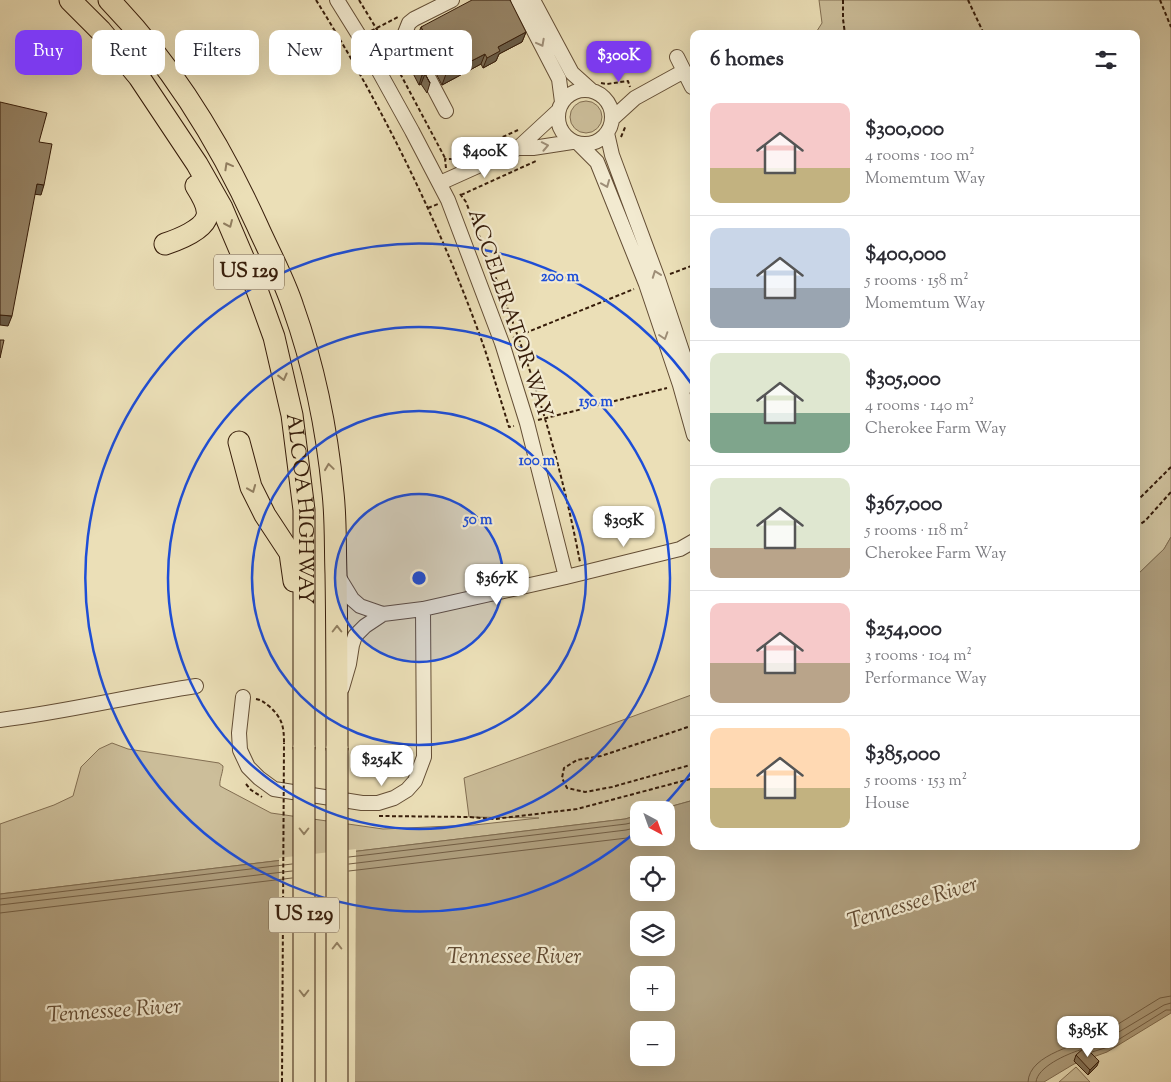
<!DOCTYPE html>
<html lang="en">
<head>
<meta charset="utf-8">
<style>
	:root { --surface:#fff; --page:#f2f2f3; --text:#2b2b33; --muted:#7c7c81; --line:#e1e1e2; --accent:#7c3aed }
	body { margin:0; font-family:"Sorts Mill Goudy",serif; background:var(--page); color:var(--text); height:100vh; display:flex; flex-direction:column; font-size:19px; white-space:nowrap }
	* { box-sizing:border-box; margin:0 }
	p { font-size:16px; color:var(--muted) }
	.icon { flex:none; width:28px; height:28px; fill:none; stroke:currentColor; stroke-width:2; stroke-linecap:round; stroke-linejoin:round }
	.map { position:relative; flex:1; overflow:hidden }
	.side { position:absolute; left:690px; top:30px; width:450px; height:820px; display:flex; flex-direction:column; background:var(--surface); border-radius:10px; box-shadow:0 5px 20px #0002 }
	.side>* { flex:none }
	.top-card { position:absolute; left:15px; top:30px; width:475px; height:45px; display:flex; gap:10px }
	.needle { width:32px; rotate:139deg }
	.controls { position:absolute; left:630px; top:801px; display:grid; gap:10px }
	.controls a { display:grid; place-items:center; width:45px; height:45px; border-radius:10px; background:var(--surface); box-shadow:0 5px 20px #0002; font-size:25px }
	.price { position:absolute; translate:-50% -42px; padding:0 11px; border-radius:10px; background:#fff; color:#222; font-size:16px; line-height:32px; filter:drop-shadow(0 1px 2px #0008) }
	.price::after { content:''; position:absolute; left:50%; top:30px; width:15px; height:11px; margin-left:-8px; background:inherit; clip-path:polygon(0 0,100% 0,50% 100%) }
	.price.selected { background:var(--accent); color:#fff }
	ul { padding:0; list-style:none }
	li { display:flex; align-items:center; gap:15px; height:125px; padding:0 20px }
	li+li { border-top:1px solid var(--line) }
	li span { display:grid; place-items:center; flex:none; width:140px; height:100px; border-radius:10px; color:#555 }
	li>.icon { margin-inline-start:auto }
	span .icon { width:60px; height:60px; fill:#fffc; stroke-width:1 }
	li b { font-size:21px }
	h2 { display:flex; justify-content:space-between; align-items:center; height:60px; padding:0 20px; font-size:21px }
	.pill { padding:0 18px; border-radius:10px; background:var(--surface); box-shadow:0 5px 20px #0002; font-size:18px; line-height:45px }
	.pill.selected { background:var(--accent); color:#fff }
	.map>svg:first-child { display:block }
</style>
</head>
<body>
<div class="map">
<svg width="1171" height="1082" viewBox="0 0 1171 1082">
	<rect width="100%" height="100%" fill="#ebdfb7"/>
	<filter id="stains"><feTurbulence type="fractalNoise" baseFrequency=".004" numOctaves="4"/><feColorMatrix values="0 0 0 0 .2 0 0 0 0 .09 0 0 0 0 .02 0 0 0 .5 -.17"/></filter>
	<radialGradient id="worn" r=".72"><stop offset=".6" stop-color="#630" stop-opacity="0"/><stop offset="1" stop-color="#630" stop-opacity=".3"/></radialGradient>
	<!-- green -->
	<path fill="#ccbe9a" stroke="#826e52" d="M819,0H1171V537L1164,549L1136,576V34H815L822,23Z
		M570 117a16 16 0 1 1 32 0a16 16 0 1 1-32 0Z
		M694,694V800L658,810H639V815L625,819L0,894V824L54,805L73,796L81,767L99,749L112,743L128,749L219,763L223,766C223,773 219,780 220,786L271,813L383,829L474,825L539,818L469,817L464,778Z
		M1076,1067L1090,1082H1059Z"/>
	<!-- water -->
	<path fill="#ae9d7c" stroke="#7e6a4e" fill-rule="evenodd" d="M1171,537V1013L1107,1052L1074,1064L1044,1082H0V894L625,819L639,815V838H666V810H658L694,800V846H1136V576L1164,549ZM639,865H666V892H639ZM639,920H666V948H639ZM639,975H666V1002H639ZM639,1030H666V1058H639Z"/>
	<!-- pier -->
	<path fill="#ebdfb7" d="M356,849L355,1082H279V858Z"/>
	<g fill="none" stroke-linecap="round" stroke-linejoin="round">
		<!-- shore -->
		<path stroke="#725d43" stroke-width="1" d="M349,857L626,824L639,821
			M349,864L626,830L639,827
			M349,871L627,838L639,835
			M0,899L292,864
			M0,905L292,871
			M0,913L292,878
			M1087,1047L1102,1042L1164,1005L1171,1003
			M1092,1052L1105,1048L1166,1010H1171
			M1028,1082C1029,1053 1081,1045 1101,1034C1121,1023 1140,1010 1160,998L1171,996
			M1036,1082C1037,1067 1067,1054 1080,1050"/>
		<defs>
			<path id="minor" d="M337,0L360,37L412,131L448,200L502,343L527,423L566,577
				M518,0L559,79L562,102
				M533,0L572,73L592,91
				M677,57L692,87
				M558 117a27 27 0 1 1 54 0a27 27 0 1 1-54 0Z
				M446,111L405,33L409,23L414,19L452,0
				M612,119L635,98L684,71
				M607,133L612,155L658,279L694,387
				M579,144L597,162L646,284L680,385L694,435
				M518,148H533L572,142
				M440,183L518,148L558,111
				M338,576L352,599L360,606L383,614L423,609L566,577L680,549L694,541
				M342,688L349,664L352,645L355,636L365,626L383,614
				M243,697L239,733L240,750L248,767L259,778L274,789L362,803H378L394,798L407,790L415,781L424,757L423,609
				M0,720C66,712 130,696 196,686"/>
			<g id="highway">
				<path id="s1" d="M70,0L101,31L139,77L197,164L222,208L257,290L274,337L292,415L304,510V747"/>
				<path d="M109,0C173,66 219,141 257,225C269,252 284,279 293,307C314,366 327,430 333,493C336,519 335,547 336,574C337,632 337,690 337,748"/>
				<path d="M165,244C177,240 204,230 207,216C209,207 201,194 196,186"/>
				<path d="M239,442L251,487L265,515L290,553L294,581"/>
			</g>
		</defs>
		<!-- minor casing -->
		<use href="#minor" stroke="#644e35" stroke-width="16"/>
		<!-- highway casing -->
		<use href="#highway" stroke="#371d0a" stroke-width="23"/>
		<!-- path -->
		<path stroke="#371d0a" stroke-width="2" stroke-dasharray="4 2.5" stroke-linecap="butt" d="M316,0C384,109 441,226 484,347C493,374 501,401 509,427L514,426
			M359,0L376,28L445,158
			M843,0V19L845,34
			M968,0L984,34
			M1160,0L1171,27
			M371,31L398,17
			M601,83L607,84L628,81L630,87
			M621,137L626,125
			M446,168L445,159H454L518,130
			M460,194L466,202C483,246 501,290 517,334C544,408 565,484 580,562
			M461,195L536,161
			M428,208L438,204
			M670,274L694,265
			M513,338L634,289
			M538,420L667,388
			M1136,502L1171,467
			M1136,527L1145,521L1171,492
			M256,699C262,700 265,703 270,707C282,718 284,726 284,743
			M694,725L601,756L577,760L564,768L562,778L567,788L585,792L612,787L694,764
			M246,784L251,790L262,797
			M379,816L469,817L495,819L577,809L694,778"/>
		<!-- minor -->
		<use href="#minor" stroke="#f2ead0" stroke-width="14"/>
		<!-- highway -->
		<use href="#highway" stroke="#ebdfb7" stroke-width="21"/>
		<defs>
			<path id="highway-bridge" d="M337,748V1082
				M304,1082V747"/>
		</defs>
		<!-- highway-bridge casing -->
		<use href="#highway-bridge" stroke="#371d0a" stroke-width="23" stroke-linecap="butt"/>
		<!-- path-bridge -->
		<path stroke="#371d0a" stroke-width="2" stroke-dasharray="4 2.5" stroke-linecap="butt" d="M282,1082L284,743"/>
		<!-- highway-bridge -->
		<use href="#highway-bridge" stroke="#ebdfb7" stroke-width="21"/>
	</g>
	<!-- wall -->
	<path fill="#807056" stroke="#371d0a" d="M421,27L526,32L522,42L499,54L496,61L483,68L481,64L442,85L417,37Z
		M404,36L430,83L427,93L421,84L419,85L404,56L405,55L400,46Z
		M1076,1055L1097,1066L1088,1075L1074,1061Z"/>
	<!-- shaded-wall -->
	<path fill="#685b46" stroke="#371d0a" d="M526,32L522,42L499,54L496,61L483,68L487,58L498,47Z
		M485,54L481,64L442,85L446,74Z
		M425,74L421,84L419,85L422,75Z
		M37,184L44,185L41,195L33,194Z
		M0,315L12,316L8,326L0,325Z
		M1099,1061L1097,1066L1088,1075L1090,1070Z"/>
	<!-- building -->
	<path fill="#958264" stroke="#371d0a" d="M472,0H510L526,32L498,47L500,51L487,58L485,54L446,74L421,27Z
		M405,35L430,83L425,74L422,75L408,46H409L404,36Z
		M0,102L47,113L39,142L52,144L44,185L37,184L12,316L0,315Z
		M0,340H4L0,358Z
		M1085,1047L1099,1061L1090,1070L1076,1055Z"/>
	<!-- one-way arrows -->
	<defs><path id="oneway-chevron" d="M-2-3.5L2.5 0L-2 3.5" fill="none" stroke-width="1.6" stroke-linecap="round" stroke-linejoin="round" transform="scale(1.25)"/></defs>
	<g stroke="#9e8e77">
		<use href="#oneway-chevron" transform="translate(541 43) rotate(62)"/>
		<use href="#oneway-chevron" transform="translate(545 146) rotate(-11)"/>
		<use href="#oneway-chevron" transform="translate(606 184) rotate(68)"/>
		<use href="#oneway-chevron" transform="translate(656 274) rotate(-110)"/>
		<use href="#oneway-chevron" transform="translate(664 336) rotate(72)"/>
	</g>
	<g stroke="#917e60">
		<use href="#oneway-chevron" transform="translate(228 166) rotate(-119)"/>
		<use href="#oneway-chevron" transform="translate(229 224) rotate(66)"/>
		<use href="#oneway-chevron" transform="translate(283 377) rotate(76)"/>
		<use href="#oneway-chevron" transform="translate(329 467) rotate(-98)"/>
		<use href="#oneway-chevron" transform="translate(252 489) rotate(68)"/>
		<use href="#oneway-chevron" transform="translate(337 629) rotate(-90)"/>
		<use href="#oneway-chevron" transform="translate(304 831) rotate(90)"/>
		<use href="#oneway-chevron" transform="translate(337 946) rotate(-90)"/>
		<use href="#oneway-chevron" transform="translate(304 993) rotate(90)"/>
	</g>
	<!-- distance rings -->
	<circle cx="419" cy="578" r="84" fill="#1d4ed8" fill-opacity=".12"/>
	<g fill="none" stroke="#1d4ed8" stroke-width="2.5">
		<circle cx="419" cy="578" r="84"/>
		<circle cx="419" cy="578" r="167"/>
		<circle cx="419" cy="578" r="251"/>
		<path d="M693 770A334 334 0 0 1 661 808M638 830A334 334 0 1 1 693 386"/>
	</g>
	<g text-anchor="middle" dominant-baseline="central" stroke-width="4.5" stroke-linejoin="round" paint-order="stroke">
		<!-- shield labels -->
		<g fill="#f2ead0" stroke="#6f5a45" stroke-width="1">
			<rect x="214" y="254.5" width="70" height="35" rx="4"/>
			<rect x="269" y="897.5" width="70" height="35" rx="4"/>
		</g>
		<g font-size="20" font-weight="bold" fill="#371d0a">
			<text x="249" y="272">US 129</text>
			<text x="304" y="915">US 129</text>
		</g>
		<!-- street labels -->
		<g font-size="21" fill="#371d0a" stroke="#f2ead0">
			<text transform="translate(509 314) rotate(71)">ACCELERATOR WAY</text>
			<text stroke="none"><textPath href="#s1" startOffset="572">ALCOA HIGHWAY</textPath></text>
		</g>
		<!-- water labels -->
		<g font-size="22" font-style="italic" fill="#614a32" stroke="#f2ead0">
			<text transform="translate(913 904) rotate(-17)">Tennessee River</text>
			<text x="514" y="958">Tennessee River</text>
			<text transform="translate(114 1012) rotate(-4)">Tennessee River</text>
		</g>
	</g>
	<circle cx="419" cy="578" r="8" fill="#1d4ed8" stroke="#f2ead0" stroke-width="2.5"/>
	<g font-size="15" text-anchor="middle" font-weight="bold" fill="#1d4ed8" stroke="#f2ead0" stroke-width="4.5" stroke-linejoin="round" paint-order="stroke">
		<text x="560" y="281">200 m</text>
		<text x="596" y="406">150 m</text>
		<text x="537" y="465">100 m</text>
		<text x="478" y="524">50 m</text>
	</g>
	<rect width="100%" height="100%" filter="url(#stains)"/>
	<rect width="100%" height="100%" fill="url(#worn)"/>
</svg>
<div class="controls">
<a><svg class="needle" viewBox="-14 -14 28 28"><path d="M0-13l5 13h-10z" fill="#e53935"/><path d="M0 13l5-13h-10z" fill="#7c7c81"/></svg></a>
<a><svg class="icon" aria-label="locate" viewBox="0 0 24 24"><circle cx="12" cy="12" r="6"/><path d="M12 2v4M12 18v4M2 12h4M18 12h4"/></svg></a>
<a><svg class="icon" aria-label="layers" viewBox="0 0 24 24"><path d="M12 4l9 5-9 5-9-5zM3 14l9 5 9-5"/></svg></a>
<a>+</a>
<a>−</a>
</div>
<b class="price selected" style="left:619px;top:83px">$300K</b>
<b class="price" style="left:485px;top:179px">$400K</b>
<b class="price" style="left:624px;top:548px">$305K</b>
<b class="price" style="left:497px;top:606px">$367K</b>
<b class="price" style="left:382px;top:787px">$254K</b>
<b class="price" style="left:1088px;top:1058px">$385K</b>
<div class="top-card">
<a class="pill selected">Buy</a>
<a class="pill">Rent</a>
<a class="pill">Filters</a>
<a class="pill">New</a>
<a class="pill">Apartment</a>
</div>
<section class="side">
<h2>6 homes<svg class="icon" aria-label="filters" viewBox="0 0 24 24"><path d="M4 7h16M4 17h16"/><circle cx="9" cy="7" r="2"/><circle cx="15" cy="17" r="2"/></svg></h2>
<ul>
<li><span style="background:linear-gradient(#f6c9c9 65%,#c2b280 0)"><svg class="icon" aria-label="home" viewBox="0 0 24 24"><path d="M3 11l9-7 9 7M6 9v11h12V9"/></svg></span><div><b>$300,000</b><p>4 rooms · 100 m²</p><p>Momemtum Way</p></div></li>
<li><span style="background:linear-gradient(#c9d6e8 60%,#9aa5b1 0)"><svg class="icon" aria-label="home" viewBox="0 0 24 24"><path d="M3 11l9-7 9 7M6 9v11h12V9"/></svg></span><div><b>$400,000</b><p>5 rooms · 158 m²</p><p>Momemtum Way</p></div></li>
<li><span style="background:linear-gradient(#dfe7d0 60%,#7fa58c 0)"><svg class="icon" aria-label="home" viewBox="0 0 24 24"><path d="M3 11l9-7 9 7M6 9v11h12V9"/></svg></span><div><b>$305,000</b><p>4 rooms · 140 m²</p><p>Cherokee Farm Way</p></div></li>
<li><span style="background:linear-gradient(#dfe7d0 70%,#b9a48a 0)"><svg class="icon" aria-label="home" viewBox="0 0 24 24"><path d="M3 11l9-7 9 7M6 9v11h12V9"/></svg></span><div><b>$367,000</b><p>5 rooms · 118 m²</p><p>Cherokee Farm Way</p></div></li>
<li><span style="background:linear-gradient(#f6c9c9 60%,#b9a48a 0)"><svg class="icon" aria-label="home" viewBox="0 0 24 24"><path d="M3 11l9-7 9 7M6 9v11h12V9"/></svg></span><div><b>$254,000</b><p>3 rooms · 104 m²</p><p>Performance Way</p></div></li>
<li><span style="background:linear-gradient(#ffd9b3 60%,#c2b280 0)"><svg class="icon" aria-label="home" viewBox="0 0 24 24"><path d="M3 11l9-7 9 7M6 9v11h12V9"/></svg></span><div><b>$385,000</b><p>5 rooms · 153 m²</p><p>House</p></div></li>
</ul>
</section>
</div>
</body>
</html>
